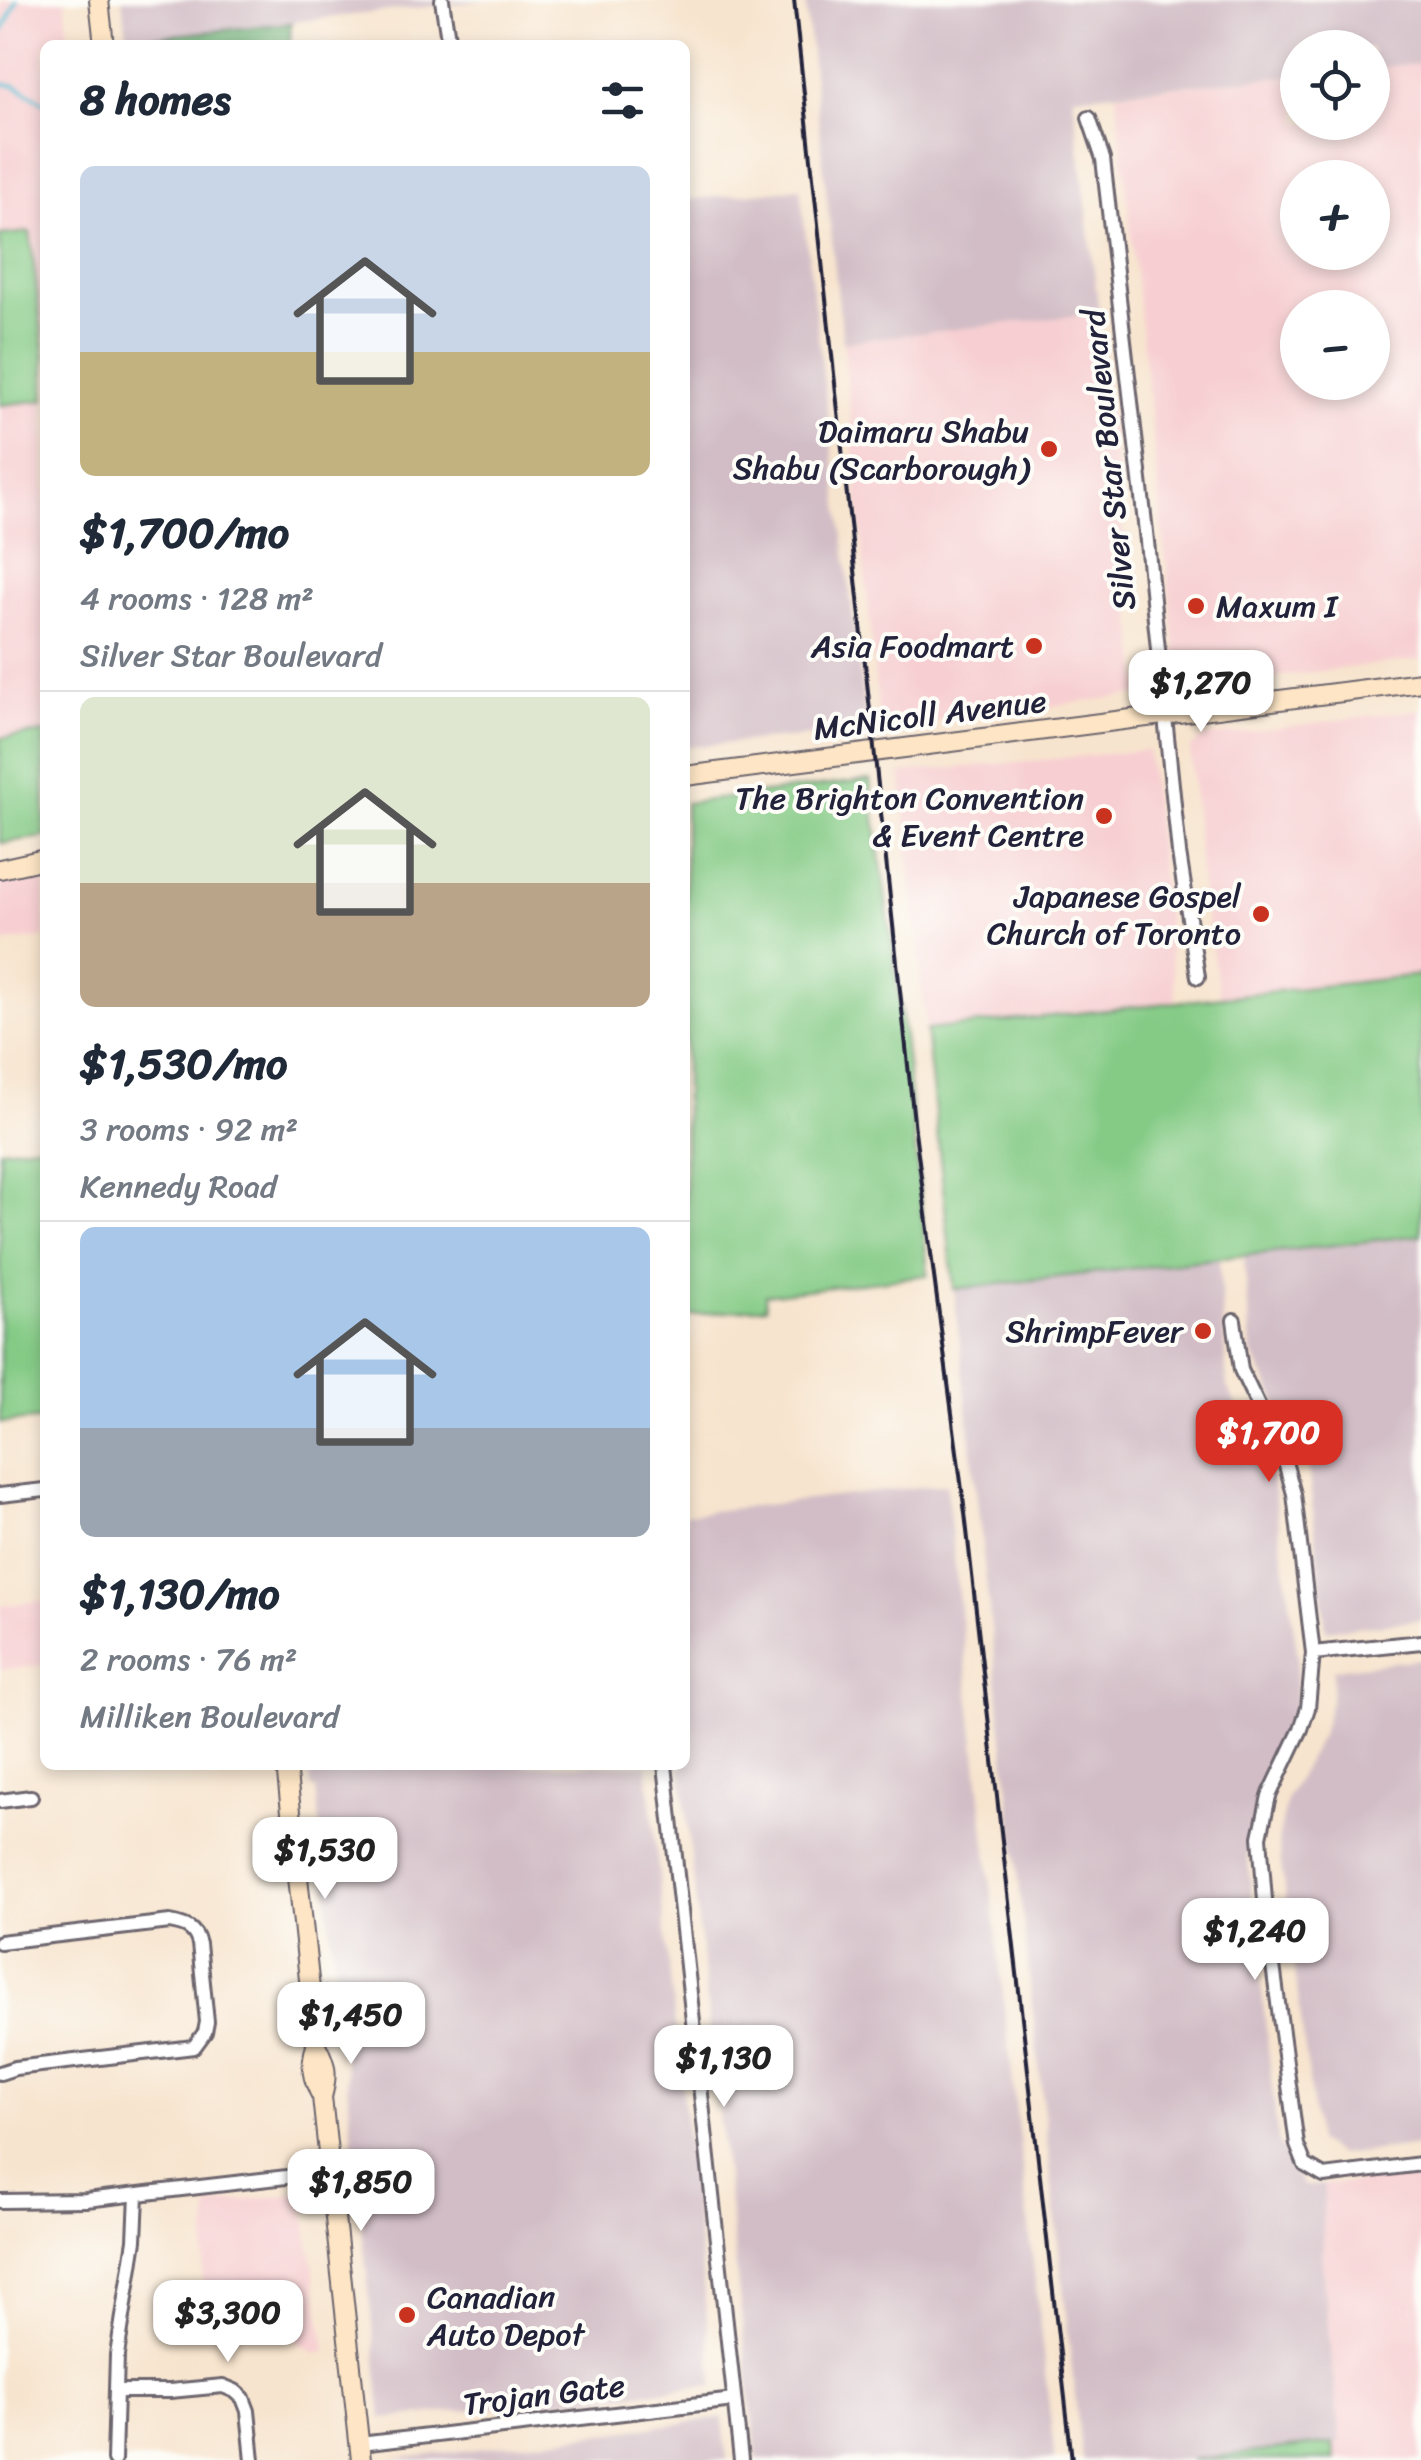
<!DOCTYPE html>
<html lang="en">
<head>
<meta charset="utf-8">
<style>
	:root { --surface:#fff; --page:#f6f6f7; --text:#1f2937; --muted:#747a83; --line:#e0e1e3; --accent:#d93025 }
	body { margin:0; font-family:Sriracha,sans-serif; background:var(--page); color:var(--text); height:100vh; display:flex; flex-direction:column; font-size:38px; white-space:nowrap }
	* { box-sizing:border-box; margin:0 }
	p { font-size:32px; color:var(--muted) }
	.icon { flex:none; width:55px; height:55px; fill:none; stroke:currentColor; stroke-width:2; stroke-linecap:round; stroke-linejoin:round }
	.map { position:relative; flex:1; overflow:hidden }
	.panel { position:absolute; left:40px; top:40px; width:650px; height:1730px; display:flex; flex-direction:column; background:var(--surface); border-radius:15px; box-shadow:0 5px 15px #0003 }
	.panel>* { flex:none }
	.buttons { position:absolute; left:1280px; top:30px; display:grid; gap:20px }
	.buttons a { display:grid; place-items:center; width:110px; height:110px; border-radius:50%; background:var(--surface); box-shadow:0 5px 15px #0003; font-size:50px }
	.price { position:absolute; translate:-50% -85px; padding:0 22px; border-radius:20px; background:#fff; color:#222; font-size:32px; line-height:65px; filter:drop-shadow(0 2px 5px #0008) }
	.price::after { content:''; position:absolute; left:50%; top:60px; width:30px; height:22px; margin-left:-15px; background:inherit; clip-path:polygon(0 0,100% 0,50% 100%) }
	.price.selected { background:var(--accent); color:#fff }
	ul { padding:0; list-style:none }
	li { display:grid; align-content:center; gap:20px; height:530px; padding:0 40px }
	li+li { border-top:2px solid var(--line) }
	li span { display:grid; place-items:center; height:310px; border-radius:15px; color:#555 }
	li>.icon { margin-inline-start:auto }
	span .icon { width:180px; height:180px; fill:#fffc; stroke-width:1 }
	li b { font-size:42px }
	h2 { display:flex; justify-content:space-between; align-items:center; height:120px; padding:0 40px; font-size:42px }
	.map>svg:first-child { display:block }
</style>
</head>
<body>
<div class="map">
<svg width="1421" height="2460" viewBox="0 0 1421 2460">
	<rect width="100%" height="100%" fill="#fdfcf7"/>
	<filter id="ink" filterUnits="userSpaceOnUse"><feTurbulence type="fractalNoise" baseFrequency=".01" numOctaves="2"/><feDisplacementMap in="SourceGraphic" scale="20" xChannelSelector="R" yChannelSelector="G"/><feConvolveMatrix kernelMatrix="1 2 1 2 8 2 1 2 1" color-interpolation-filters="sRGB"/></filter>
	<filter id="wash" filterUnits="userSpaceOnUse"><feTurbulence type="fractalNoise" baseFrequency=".0048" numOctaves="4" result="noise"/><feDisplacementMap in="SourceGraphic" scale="40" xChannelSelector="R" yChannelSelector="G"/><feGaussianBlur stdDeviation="2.25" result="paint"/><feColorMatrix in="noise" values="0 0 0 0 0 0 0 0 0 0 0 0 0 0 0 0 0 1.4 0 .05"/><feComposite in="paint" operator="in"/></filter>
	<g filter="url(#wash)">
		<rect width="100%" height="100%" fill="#f7e4ce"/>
		<!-- built -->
		<path fill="#f7cfd2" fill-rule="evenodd" d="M3,0H65L70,45H45V733L0,738V8Z
			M1421,63V659L1183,688L1179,683L1116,93L1297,75L1298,122H1372L1373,68ZM1298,178H1372V252H1298ZM1298,308H1372V382H1298Z
			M1099,313L1141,694L880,729L843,342Z
			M1421,709V975L1220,997L1202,893L1190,749L1201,738Z
			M1148,750L1176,1002L926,1030L901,773Z
			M45,876V937L0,943V883Z
			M45,1600V1665L0,1670V1606Z
			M1421,2176V2460H1335L1333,2443L1340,2442L1322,2266L1324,2185Z
			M302,2193L326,2351L317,2354L273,2324L200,2306L209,2205Z"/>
		<!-- industrial -->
		<path fill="#d2bdc6" d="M122,0H489L128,40Z
			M805,0H1421V63L1373,68L1372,48H1298L1297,75L1073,96L1099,313L843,342Z
			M800,188L867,731L685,747V200Z
			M1421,1235V1620L1326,1630L1308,1465L1251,1350L1244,1256Z
			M1219,1258L1227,1387L1271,1471L1298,1657L1294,1716L1270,1773L1247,1850L1278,2142L1303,2186L1324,2185L1322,2267L1340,2442L1191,2460H1082L954,1289Z
			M946,1484L1055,2460H757L681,1765H685V1514Z
			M1421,1659V2145L1339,2155L1317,2142L1278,1842L1287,1798L1322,1733L1331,1701L1333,1669Z
			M308,1765H647L714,2385L382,2419L316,1789H312Z
			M723,2418L727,2460H389Z"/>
		<!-- green -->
		<path fill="#85cb86" stroke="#547660" stroke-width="2.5" d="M30,232L45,355V400L0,405V235Z
			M45,733V837L0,843V738Z
			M870,780L904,1035L928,1275L765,1295L766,1307L685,1316V803Z
			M1421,975V1235L954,1289L926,1030Z
			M45,1144V1419L0,1423V1149Z
			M1333,2443L1335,2460H1191Z"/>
		<!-- forest -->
		<path fill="#6caf73" stroke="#476857" stroke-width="2.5" d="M291,23L290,45H128V40Z"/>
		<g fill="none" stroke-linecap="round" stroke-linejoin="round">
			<!-- stream -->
			<path stroke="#56bfd2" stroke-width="4" d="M0,37L17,0
				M0,83L17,86L45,103"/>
		</g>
	</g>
	<g filter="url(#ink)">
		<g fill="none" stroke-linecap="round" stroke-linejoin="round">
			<defs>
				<path id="street" d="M442,0L449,45
					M1089,118L1103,159L1146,532L1179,853L1198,977
					M1234,1320L1241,1370L1285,1462L1294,1494L1313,1653L1308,1708L1301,1729L1269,1796L1260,1837L1266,1913L1297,2145L1305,2165L1324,2176L1421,2164
					M0,1495L45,1490
					M1313,1653L1421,1642
					M665,1765L741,2460
					M0,1801L31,1797
					M0,1942L170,1922C186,1925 195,1928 199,1944L207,2022L205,2032L194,2047L15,2068L0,2073
					M0,2201L86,2200L330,2172
					M116,2391H170L223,2386L235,2391L243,2398L248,2411L253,2460
					M360,2444L734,2400
					M114,2460L117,2355L135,2240L137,2195"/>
				<path id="secondary" d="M99,0L104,45
					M685,776L1421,682
					M0,869L45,859
					M286,1765L316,2045C327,2065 328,2075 322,2097
					M316,2045C310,2066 311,2077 322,2097L361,2460"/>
			</defs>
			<!-- street casing -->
			<use href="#street" stroke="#6d666e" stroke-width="18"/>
			<!-- secondary casing -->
			<use href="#secondary" stroke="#6d666e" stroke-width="22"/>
			<!-- street -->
			<use href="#street" stroke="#fff" stroke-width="12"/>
			<!-- secondary -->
			<use href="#secondary" stroke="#fde5c5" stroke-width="18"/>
			<!-- rail -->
			<path stroke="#22223b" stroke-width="4" d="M794,0L915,1131L965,1513L1072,2460"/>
		</g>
	</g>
	<!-- markers -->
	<g fill="#c8321e" stroke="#fdfcf7" stroke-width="4">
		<circle cx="1049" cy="449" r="10"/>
		<circle cx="1196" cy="606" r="10"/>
		<circle cx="1034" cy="646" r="10"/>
		<circle cx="1104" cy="816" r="10"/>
		<circle cx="1261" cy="914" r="10"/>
		<circle cx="1203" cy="1331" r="10"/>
		<circle cx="407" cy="2315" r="10"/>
	</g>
	<g text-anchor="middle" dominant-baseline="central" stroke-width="8" stroke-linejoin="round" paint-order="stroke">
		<!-- poi labels -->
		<g font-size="32" fill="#22223b" stroke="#fdfcf7" text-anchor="end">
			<text x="1029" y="431">Daimaru Shabu<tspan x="1029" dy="37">Shabu (Scarborough)</tspan></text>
			<text x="1216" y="606" text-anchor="start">Maxum I</text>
			<text x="1014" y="646">Asia Foodmart</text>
			<text x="1084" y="798">The Brighton Convention<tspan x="1084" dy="37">&amp; Event Centre</tspan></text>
			<text x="1241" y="896">Japanese Gospel<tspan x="1241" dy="37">Church of Toronto</tspan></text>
			<text x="1183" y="1331">ShrimpFever</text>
			<text x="427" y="2297" text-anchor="start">Canadian<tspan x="427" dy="37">Auto Depot</tspan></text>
		</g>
		<!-- street labels -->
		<g font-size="32" fill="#22223b" stroke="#fdfcf7">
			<text transform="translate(1109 460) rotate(-96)">Silver Star Boulevard</text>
			<text transform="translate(930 715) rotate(-7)">McNicoll Avenue</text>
			<text transform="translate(544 2395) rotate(-7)">Trojan Gate</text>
		</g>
	</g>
</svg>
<div class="buttons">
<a><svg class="icon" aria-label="locate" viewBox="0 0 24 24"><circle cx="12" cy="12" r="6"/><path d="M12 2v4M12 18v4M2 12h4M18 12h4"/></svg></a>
<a>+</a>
<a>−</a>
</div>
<b class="price" style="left:1201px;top:735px">$1,270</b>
<b class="price selected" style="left:1269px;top:1485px">$1,700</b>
<b class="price" style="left:325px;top:1902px">$1,530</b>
<b class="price" style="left:1255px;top:1983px">$1,240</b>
<b class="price" style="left:351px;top:2067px">$1,450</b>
<b class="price" style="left:724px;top:2110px">$1,130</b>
<b class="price" style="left:361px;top:2234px">$1,850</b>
<b class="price" style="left:228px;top:2365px">$3,300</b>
<section class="panel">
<h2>8 homes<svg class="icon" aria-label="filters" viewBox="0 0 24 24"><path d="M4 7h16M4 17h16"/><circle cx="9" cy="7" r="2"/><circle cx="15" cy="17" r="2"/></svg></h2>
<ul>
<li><span style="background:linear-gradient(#c9d6e8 60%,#c2b280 0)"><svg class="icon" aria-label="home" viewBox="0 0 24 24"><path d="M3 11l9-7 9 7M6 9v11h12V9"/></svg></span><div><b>$1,700/mo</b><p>4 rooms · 128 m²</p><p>Silver Star Boulevard</p></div></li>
<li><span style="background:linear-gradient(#dfe7d0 60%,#b9a48a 0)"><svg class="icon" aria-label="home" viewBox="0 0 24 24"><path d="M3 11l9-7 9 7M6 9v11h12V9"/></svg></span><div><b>$1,530/mo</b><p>3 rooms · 92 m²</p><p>Kennedy Road</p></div></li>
<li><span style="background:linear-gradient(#a9c7e8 65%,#9aa5b1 0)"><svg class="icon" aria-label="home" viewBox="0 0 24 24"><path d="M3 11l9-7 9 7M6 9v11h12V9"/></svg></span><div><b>$1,130/mo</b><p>2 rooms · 76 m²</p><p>Milliken Boulevard</p></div></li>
</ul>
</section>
</div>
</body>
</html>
